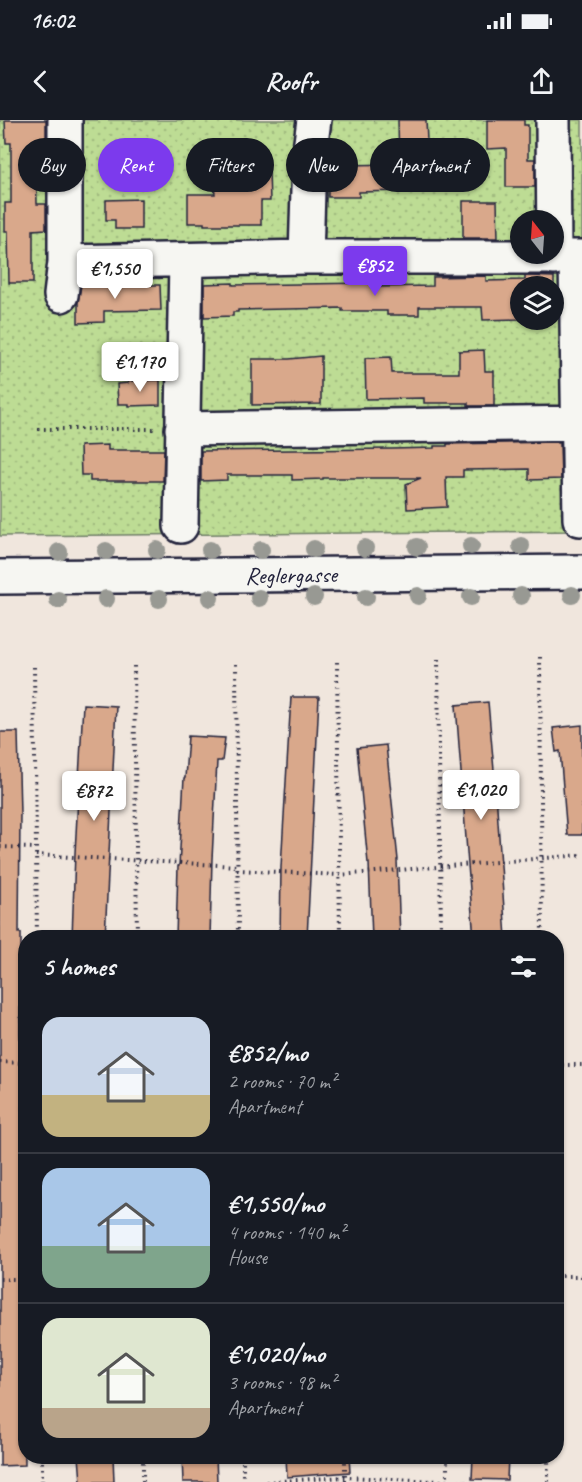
<!DOCTYPE html>
<html lang="en">
<head>
<meta charset="utf-8">
<style>
	:root { --surface:#171b24; --page:#242831; --text:#f1f3f6; --muted:#9ea1a6; --line:#363941; --accent:#7c3aed }
	body { margin:0; font-family:Caveat,sans-serif; background:var(--page); color:var(--text); height:100vh; display:flex; flex-direction:column; font-size:22px; white-space:nowrap }
	* { box-sizing:border-box; margin:0 }
	p { font-size:20px; color:var(--muted) }
	.icon { flex:none; width:33px; height:33px; fill:none; stroke:currentColor; stroke-width:2; stroke-linecap:round; stroke-linejoin:round }
	.map { position:relative; flex:1; overflow:hidden }
	.details { position:absolute; left:18px; top:810px; width:546px; height:534px; display:flex; flex-direction:column; background:var(--surface); border-radius:24px; box-shadow:0 2px 4px #0004 }
	.details>* { flex:none }
	.top-card { position:absolute; left:18px; top:18px; width:546px; height:54px; display:flex; gap:12px }
	.needle { width:39px; rotate:343deg }
	.buttons { position:absolute; left:510px; top:90px; display:grid; gap:12px }
	.buttons a { display:grid; place-items:center; width:54px; height:54px; border-radius:50%; background:var(--surface); box-shadow:0 2px 4px #0004; font-size:30px }
	.price { position:absolute; translate:-50% -51px; padding:0 14px; border-radius:6px; background:#fff; color:#222; font-size:20px; line-height:39px; filter:drop-shadow(0 2px 3px #0008) }
	.price::after { content:''; position:absolute; left:50%; top:36px; width:18px; height:14px; margin-left:-9px; background:inherit; clip-path:polygon(0 0,100% 0,50% 100%) }
	.price.on { background:var(--accent); color:#fff }
	ul { padding:0; list-style:none }
	li { display:flex; align-items:center; gap:18px; height:150px; padding:0 24px }
	li+li { border-top:2px solid var(--line) }
	li span { display:grid; place-items:center; flex:none; width:168px; height:120px; border-radius:18px; color:#555 }
	li>.icon { margin-inline-start:auto }
	span .icon { width:72px; height:72px; fill:#fffc; stroke-width:1 }
	li b { font-size:26px }
	h2 { display:flex; justify-content:space-between; align-items:center; height:72px; padding:0 24px; font-size:26px }
	.pill { padding:0 21px; border-radius:27px; background:var(--surface); box-shadow:0 2px 4px #0004; font-size:21px; line-height:54px }
	.pill.on { background:var(--accent); color:#fff }
	.status { display:flex; justify-content:space-between; align-items:center; height:42px; padding:0 30px; background:var(--surface); direction:ltr }
	.status svg { height:16px; fill:currentColor }
	header { display:flex; justify-content:space-between; align-items:center; height:78px; padding:0 24px; background:var(--surface); font-size:27px; font-weight:700 }
	.map>svg:first-child { display:block }
</style>
</head>
<body>
<div class="status"><b>16:02</b><svg viewBox="0 0 49 12"><path d="M0 12V9h3v3zM5 12V6h3v6zM10 12V3h3v9zM15 12V0h3v12zM26 1h20v11H26zM47 4h2v5h-2z"/></svg></div>
<header><svg class="icon" aria-label="back" viewBox="0 0 24 24"><path d="M15 5l-7 7 7 7"/></svg>Roofr<svg class="icon" aria-label="share" viewBox="0 0 24 24"><path d="M12 15V3M7 8l5-5 5 5M5 13v7h14v-7"/></svg></header>
<div class="map">
<svg width="582" height="1362" viewBox="0 0 582 1362">
	<defs>
		<pattern id="garden-dots" width="8" height="8" patternUnits="userSpaceOnUse" patternTransform="scale(1.5)"><rect width="8" height="8" fill="#bddc94"/><path d="M2 2h.1M6 6h.1" fill="none" stroke="#a2bc80" stroke-width="1.8" stroke-linecap="round"/></pattern>
	</defs>
	<rect width="100%" height="100%" fill="#f0e6dd"/>
	<filter id="ink" filterUnits="userSpaceOnUse"><feTurbulence type="fractalNoise" baseFrequency=".0167" numOctaves="2"/><feDisplacementMap in="SourceGraphic" scale="12" xChannelSelector="R" yChannelSelector="G"/><feConvolveMatrix kernelMatrix="1 2 1 2 8 2 1 2 1" color-interpolation-filters="sRGB"/></filter>
	<g filter="url(#ink)">
		<!-- garden -->
		<path fill="url(#garden-dots)" stroke="#707f68" stroke-width="1.5" fill-rule="evenodd" d="M0,0H582V411L0,416ZM520,100H554V134H520ZM520,166H554V200H520Z"/>
		<!-- building -->
		<path fill="#d9a88b" stroke="#22223b" stroke-width="1.5" d="M5,0H46V33H36L37,84H46V109L33,110V163H9L8,111H5V83H11V23H6Z
			M398,0H426L427,21H431L432,42H444L445,70H402V71L359,72V77H328V47L346,48V45L399,44Z
			M487,0H524V5H528V39H535V67H506V28L487,29Z
			M269,51L270,81H261V105H204V103H188V74H215L213,55L233,54V52Z
			M141,79V109H115V100H106V80Z
			M463,81H497L498,118H463Z
			M486,156V161L525,160V156L554,157V200H526H554V166H520V199L483,200L482,187H419V195H387V191H342V188L238,190V192H233V196L204,197V164L233,163V165L372,163V167L433,166V157Z
			M82,160H103V165H160L161,190L104,191V202L78,203V182Z
			M484,230L485,251H494V286H468V283H424V278L366,279L365,238L391,237L392,253H459V231Z
			M321,236V284L252,285V239H289Z
			M160,260V285L129,286V284H118L117,264L128,263L129,261Z
			M558,322V323H560L561,359L529,360V349L463,350V357H446L447,387L407,389L406,364L421,358H323V359L292,360V355H227V360L201,361V331L392,329L434,328V326H447V324Z
			M108,325V330H164L163,361H90V355H81L80,326Z
			M291,577H319L307,818H280L281,747Z
			M488,582L496,673L506,818H474L468,745L456,585Z
			M83,584L116,586L105,818H72L75,733Z
			M582,605V715H567L560,631L556,632L553,608Z
			M0,612H18L20,693L19,813H21V829L20,913L23,968L21,1071L24,1162H26L23,1246H24L25,1345L0,1346Z
			M188,616L225,618L222,641H217L212,739L210,818H176L178,746H179L184,658H185Z
			M386,625L398,740H397L400,818H372L369,743H368L357,628Z
			M79,1336H113L114,1362H81Z
			M182,1336H216L217,1362H183Z
			M286,1336H349L350,1352L287,1357Z
			M473,1336H508L507,1360L472,1359Z"/>
		<g fill="none" stroke-linecap="round" stroke-linejoin="round">
			<defs>
				<path id="minor" d="M553,0L554,138
					M306,137L309,37L314,0
					M576,138L580,399
					M65,142L306,137H582
					M61,175L65,142V0
					M182,309L582,303
					M181,406L186,140
					M0,457L582,452"/>
			</defs>
			<!-- minor casing -->
			<use href="#minor" stroke="#22223b" stroke-width="38"/>
			<!-- path -->
			<path stroke="#22223b" stroke-width="4" stroke-dasharray="1.5 4.5" stroke-linecap="butt" d="M38,309H154
				M540,537L542,818
				M438,539L441,818
				M337,542L340,818
				M236,544L238,818
				M134,546L137,818
				M34,547L37,818
				M0,727L36,728
				M36,735L237,746
				M237,750L339,755L582,735
				M0,942L26,943
				M556,945H582
				M556,1156H582
				M0,1159H26
				M42,1336V1362
				M143,1336V1362
				M243,1336V1362
				M345,1336V1362
				M447,1336V1361
				M548,1336V1362
				M266,1362L345,1357L467,1362"/>
			<!-- minor -->
			<use href="#minor" stroke="#f6f6f2" stroke-width="33"/>
		</g>
		<!-- trees -->
		<g fill="#989993">
			<circle cx="471" cy="426" r="9"/>
			<circle cx="521" cy="426" r="9"/>
			<circle cx="417" cy="427" r="9"/>
			<circle cx="365" cy="428" r="9"/>
			<circle cx="314" cy="429" r="9"/>
			<circle cx="157" cy="430" r="9"/>
			<circle cx="210" cy="430" r="9"/>
			<circle cx="261" cy="430" r="9"/>
			<circle cx="106" cy="431" r="9"/>
			<circle cx="59" cy="432" r="9"/>
			<circle cx="572" cy="475" r="9"/>
			<circle cx="418" cy="476" r="9"/>
			<circle cx="521" cy="476" r="9"/>
			<circle cx="314" cy="477" r="9"/>
			<circle cx="366" cy="477" r="9"/>
			<circle cx="471" cy="477" r="9"/>
			<circle cx="210" cy="478" r="9"/>
			<circle cx="259" cy="478" r="9"/>
			<circle cx="106" cy="479" r="9"/>
			<circle cx="159" cy="479" r="9"/>
			<circle cx="58" cy="480" r="9"/>
		</g>
	</g>
	<g text-anchor="middle" dominant-baseline="central" stroke-width="4.5" stroke-linejoin="round" paint-order="stroke">
		<!-- street labels -->
		<g font-size="24" fill="#22223b" stroke="#f6f6f2">
			<text transform="translate(291 455) rotate(-1)">Reglergasse</text>
		</g>
	</g>
</svg>
<div class="buttons">
<a><svg class="needle" viewBox="-14 -14 28 28"><path d="M0-13l5 13h-10z" fill="#e53935"/><path d="M0 13l5-13h-10z" fill="#9ea1a6"/></svg></a>
<a><svg class="icon" aria-label="layers" viewBox="0 0 24 24"><path d="M12 4l9 5-9 5-9-5zM3 14l9 5 9-5"/></svg></a>
</div>
<b class="price on" style="left:375px;top:177px">€852</b>
<b class="price" style="left:115px;top:180px">€1,550</b>
<b class="price" style="left:140px;top:273px">€1,170</b>
<b class="price" style="left:481px;top:701px">€1,020</b>
<b class="price" style="left:94px;top:702px">€872</b>
<div class="top-card">
<a class="pill">Buy</a>
<a class="pill on">Rent</a>
<a class="pill">Filters</a>
<a class="pill">New</a>
<a class="pill">Apartment</a>
</div>
<section class="details">
<h2>5 homes<svg class="icon" aria-label="filters" viewBox="0 0 24 24"><path d="M4 7h16M4 17h16"/><circle cx="9" cy="7" r="2"/><circle cx="15" cy="17" r="2"/></svg></h2>
<ul>
<li><span style="background:linear-gradient(#c9d6e8 65%,#c2b280 0)"><svg class="icon" aria-label="home" viewBox="0 0 24 24"><path d="M3 11l9-7 9 7M6 9v11h12V9"/></svg></span><div><b>€852/mo</b><p>2 rooms · 70 m²</p><p>Apartment</p></div></li>
<li><span style="background:linear-gradient(#a9c7e8 65%,#7fa58c 0)"><svg class="icon" aria-label="home" viewBox="0 0 24 24"><path d="M3 11l9-7 9 7M6 9v11h12V9"/></svg></span><div><b>€1,550/mo</b><p>4 rooms · 140 m²</p><p>House</p></div></li>
<li><span style="background:linear-gradient(#dfe7d0 75%,#b9a48a 0)"><svg class="icon" aria-label="home" viewBox="0 0 24 24"><path d="M3 11l9-7 9 7M6 9v11h12V9"/></svg></span><div><b>€1,020/mo</b><p>3 rooms · 98 m²</p><p>Apartment</p></div></li>
</ul>
</section>
</div>
</body>
</html>
